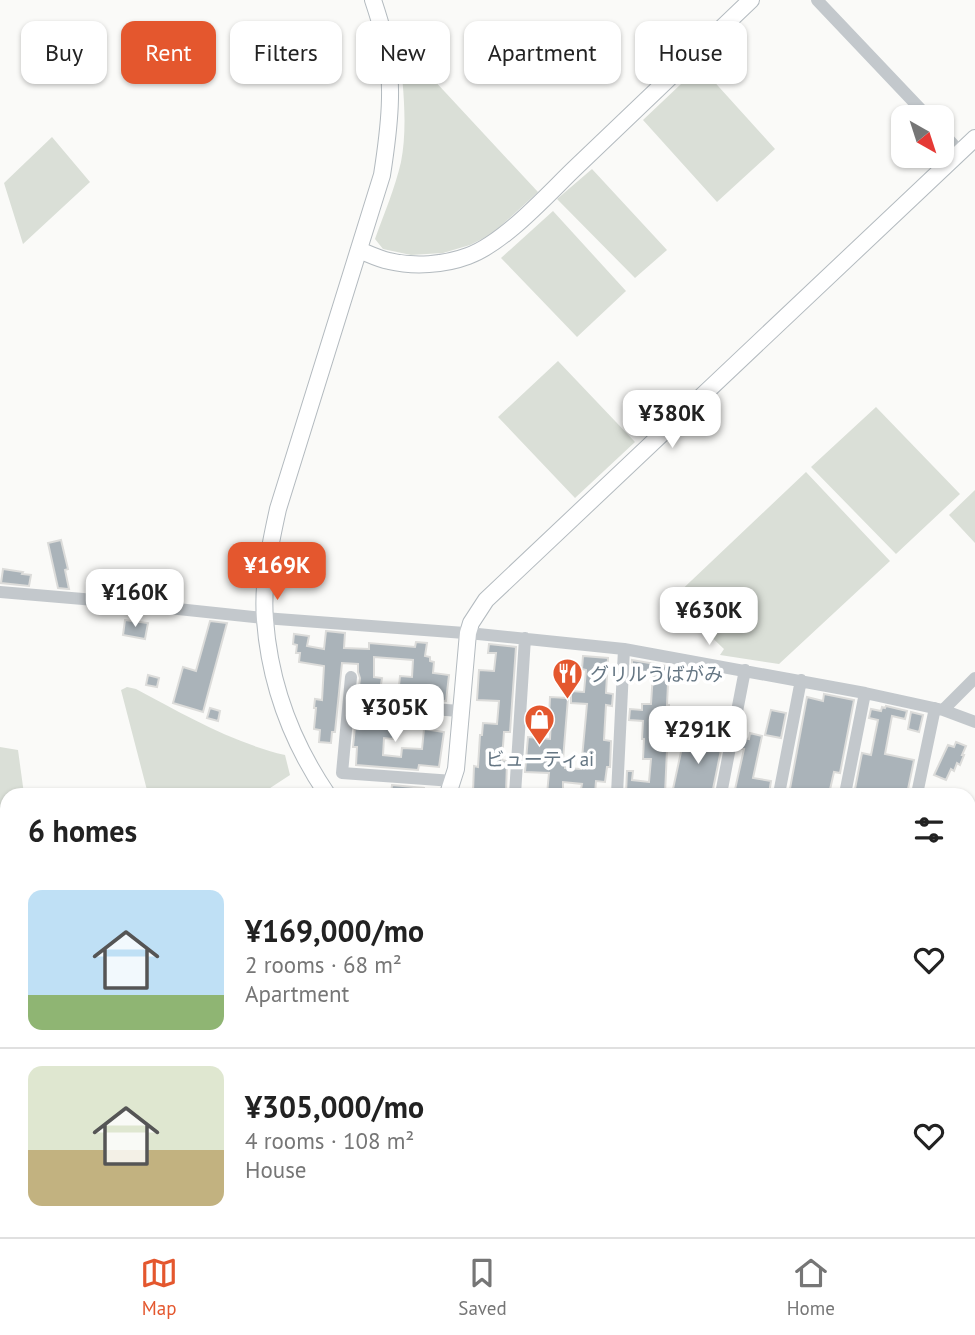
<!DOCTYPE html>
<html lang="en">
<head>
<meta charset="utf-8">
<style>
	:root { --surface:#fff; --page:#f2f2f2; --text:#222; --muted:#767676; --line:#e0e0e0; --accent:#e4572e }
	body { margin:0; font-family:"PT Sans","Noto Sans JP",sans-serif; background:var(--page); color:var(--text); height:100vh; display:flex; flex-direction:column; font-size:26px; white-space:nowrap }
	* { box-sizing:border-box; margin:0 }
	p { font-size:23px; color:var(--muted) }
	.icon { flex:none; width:38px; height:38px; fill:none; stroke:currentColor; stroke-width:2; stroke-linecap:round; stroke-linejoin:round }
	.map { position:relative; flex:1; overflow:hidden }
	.drawer { position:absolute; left:0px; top:788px; width:976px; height:450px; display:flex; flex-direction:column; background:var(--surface); border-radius:21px 21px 0 0; box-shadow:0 2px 5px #0004 }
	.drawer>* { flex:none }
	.guide { position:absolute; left:21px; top:21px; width:934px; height:63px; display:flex; gap:14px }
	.needle { width:46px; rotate:141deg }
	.controls { position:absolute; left:891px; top:105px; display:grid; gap:14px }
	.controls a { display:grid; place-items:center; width:63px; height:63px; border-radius:14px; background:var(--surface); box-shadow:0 2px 5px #0004; font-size:35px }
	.price { position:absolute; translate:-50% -60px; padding:0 16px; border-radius:14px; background:#fff; color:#222; font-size:23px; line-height:46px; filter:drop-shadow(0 2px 4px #0008) }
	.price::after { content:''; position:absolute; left:50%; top:42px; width:21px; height:16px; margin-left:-10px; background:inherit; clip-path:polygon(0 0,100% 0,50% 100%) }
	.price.current { background:var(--accent); color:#fff }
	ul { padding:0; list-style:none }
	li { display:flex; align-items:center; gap:21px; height:175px; padding:0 28px }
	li+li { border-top:2px solid var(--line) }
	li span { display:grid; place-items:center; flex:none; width:196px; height:140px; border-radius:14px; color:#555 }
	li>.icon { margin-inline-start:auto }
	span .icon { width:84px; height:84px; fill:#fffc; stroke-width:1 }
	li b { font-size:30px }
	h2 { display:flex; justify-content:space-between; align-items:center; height:84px; padding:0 28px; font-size:30px }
	.chip { padding:0 24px; border-radius:14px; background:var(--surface); box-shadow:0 2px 5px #0004; font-size:24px; line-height:63px }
	.chip.current { background:var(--accent); color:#fff }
	.dock { display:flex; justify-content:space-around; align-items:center; height:98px; border-top:2px solid var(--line); background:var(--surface); font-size:19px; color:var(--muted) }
	.dock a { display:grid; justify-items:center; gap:4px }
	.dock .current { color:var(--accent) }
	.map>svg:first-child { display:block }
</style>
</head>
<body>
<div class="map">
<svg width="975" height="1237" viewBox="0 0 975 1237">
	<rect width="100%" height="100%" fill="#fafaf8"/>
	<!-- green -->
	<path fill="#dadfd7" d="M399,48L406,50L538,192L492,234L470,245L443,253L411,255L383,249L375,239C384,214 395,188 401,162C408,127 403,82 399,48Z
		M700,66L775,149L717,202L643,120Z
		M52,137L90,182L23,244L4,183Z
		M592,169L667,250L635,278L557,199Z
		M553,211L626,291L577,337L501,258Z
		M558,361L635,442L575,498L498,417Z
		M876,407L960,494L896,554L811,467Z
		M806,472L890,561L779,664L720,655L724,649L672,599Z
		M975,490V543L949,515Z
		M127,687L136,689C183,714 233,743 285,755L290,775L261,794H148L121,690Z
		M0,747L18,750L24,794H7V816L0,833Z
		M975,806V897L970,896V809Z
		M0,1006L7,1008V1040L0,1037Z
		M975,1059V1185L974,1187L970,1183V1062Z
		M0,1157L7,1170V1230H39L42,1237H0Z
		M604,1230H703L705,1232L700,1237H607Z"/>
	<!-- building -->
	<path fill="#aab3b9" stroke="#dcdcda" stroke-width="2" d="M61,540L68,569L65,570L69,589H68L58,588L48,543Z
		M3,569L23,572L22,574L31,575L29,586L1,583Z
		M125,620L148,623L145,639L123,635Z
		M210,621L227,623L203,712L173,703L183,667L196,671Z
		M326,631L345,633L344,648L369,649V643L415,647L416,642L427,643L425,656L430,657V661L434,662L433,673L449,675L446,701L398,696L400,676L412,677L413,660L374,657V677L382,678L380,691L369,690L368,696L358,695L360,678L358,672V664L342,663L335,732H332L331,743L319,742L320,730L314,729L316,708H314L315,699L322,700L324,666L299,662L300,653H296L297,645L293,644L294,634L309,636L307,646L324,649Z
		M489,644L516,647L510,732H504L502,760L507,761L506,794L473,792L474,766L478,767L480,735H482L483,723L497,724L499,701L477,700L479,670L494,671L496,653H488Z
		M583,656L608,658L606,693L613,694L612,706L606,705L604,740L611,741L610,767H607L605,782L596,781L595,794H580L582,784L563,782V794H547L549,773L525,772L528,737L550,739L551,718H549L550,697L568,698L563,760H565V768L581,769L587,704L571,703V691L584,692L586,670L582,669Z
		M632,660L667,666L666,683H668L667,705H669L665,794H626L627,771H633L632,780L649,782L651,759H643L644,739H642L643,721L629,720L630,709L642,710V704H651L653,673L632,670Z
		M148,675L159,678L157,687L146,685Z
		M824,694L854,700L840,773L834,772L829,794H789L807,697L823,701Z
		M886,706L907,711L905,719L892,716L885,754L914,760L907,794H898L878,790L877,794H854L862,753L871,755L878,720L869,718L871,709L881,711L882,707L885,708Z
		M210,708L220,711L218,721L207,718Z
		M771,710L786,713L781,738L765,735Z
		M911,712L923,715L919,732L908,729Z
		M385,714L428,718V724H394L393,739L384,738L383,755L401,757L402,748L422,749L424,729L444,732L439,767L419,765L418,770L356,765L357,747H353L355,727H358L359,717L385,719Z
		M750,733L762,736L753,778L771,781L769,794H734L744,749H740L743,738L749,739Z
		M709,734L713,735L722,745L712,794H697L673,789L684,738L700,742Z
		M956,742L966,746L962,755H964L960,765L957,763L954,771L951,769L946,780L934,775L948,745L954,747Z
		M392,785L424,788V794H391Z"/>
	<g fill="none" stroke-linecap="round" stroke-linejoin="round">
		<defs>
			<path id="secondary" d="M359,250C369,254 379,259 389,261C414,267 444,265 468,256C504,243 546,196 574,169C633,113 692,56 751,0
				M327,794C291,741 270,685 265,620C262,583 270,545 278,509L382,175C389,130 395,82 384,37C381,25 377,12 373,0
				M448,794L456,769L468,633L471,623L486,600L975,138
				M0,1084L7,1080
				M723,1230L729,1237
				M211,1237L215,1230"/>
		</defs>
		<!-- secondary casing -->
		<use href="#secondary" stroke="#b3babf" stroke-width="18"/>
		<!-- street -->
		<path stroke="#c3c8cc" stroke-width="12" d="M817,0L928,117
			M942,132L960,152
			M0,592L83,599L264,618L478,634L624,649L865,693L943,710L975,722
			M351,677L342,773L453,781
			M349,703L460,711
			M943,710L975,678
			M515,794L525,638
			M617,794L624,649
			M721,794L745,670
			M779,794L801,680
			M845,794L865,693
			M917,794L935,708
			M0,919L2,900L7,890
			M970,947L975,936
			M0,1000L7,1001
			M970,1021L975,1018
			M97,1230L101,1237
			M253,1230L257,1237
			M301,1230L305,1237
			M393,1230L395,1237
			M510,1237L521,1230
			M896,1237L903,1230"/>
		<!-- secondary -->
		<use href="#secondary" stroke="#fff" stroke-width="16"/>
	</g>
	<!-- icons -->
	<defs>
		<symbol id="restaurant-pin" viewBox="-11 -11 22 30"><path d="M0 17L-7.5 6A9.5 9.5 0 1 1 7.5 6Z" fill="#e4572e" stroke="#fff"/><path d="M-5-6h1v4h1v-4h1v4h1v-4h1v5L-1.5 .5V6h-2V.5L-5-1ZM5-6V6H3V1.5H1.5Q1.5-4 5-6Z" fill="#fff"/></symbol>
		<symbol id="shop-pin" viewBox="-11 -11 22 30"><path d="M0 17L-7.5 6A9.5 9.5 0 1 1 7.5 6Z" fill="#e4572e" stroke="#fff"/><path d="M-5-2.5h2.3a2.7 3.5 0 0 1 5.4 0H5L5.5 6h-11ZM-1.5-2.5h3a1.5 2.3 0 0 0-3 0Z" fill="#fff"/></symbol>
	</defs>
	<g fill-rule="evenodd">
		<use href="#restaurant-pin" x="550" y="656" width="35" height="47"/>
		<use href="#shop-pin" x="522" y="702" width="35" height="47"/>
	</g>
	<g text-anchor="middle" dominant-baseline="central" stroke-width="7" stroke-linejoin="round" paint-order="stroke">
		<!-- poi labels -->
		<g font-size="19" fill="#657683" stroke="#fff" text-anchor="start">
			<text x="590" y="674">グリルうばがみ</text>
			<text x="540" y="759" text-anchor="middle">ビューティai</text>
		</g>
	</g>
</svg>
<div class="controls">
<a><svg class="needle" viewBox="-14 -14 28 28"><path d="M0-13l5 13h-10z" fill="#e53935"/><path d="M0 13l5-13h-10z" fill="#767676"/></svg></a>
</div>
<b class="price" style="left:672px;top:450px">¥380K</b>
<b class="price current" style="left:277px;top:602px">¥169K</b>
<b class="price" style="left:135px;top:629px">¥160K</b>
<b class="price" style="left:709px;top:647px">¥630K</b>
<b class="price" style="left:395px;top:744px">¥305K</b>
<b class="price" style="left:698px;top:766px">¥291K</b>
<div class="guide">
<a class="chip">Buy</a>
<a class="chip current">Rent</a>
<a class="chip">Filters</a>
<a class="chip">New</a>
<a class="chip">Apartment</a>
<a class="chip">House</a>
</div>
<section class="drawer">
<h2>6 homes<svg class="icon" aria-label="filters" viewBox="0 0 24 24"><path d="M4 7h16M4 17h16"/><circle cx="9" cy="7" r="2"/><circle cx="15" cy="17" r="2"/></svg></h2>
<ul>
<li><span style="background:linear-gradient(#bfe0f5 75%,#8fb573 0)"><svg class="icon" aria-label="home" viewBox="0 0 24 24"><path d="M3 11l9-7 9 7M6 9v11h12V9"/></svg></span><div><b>¥169,000/mo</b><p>2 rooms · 68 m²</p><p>Apartment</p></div><svg class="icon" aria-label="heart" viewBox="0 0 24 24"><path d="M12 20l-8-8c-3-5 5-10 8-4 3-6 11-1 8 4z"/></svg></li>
<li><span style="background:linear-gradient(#dfe7d0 60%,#c2b280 0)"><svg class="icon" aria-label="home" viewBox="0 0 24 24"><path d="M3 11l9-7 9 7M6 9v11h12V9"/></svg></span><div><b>¥305,000/mo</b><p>4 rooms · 108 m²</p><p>House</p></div><svg class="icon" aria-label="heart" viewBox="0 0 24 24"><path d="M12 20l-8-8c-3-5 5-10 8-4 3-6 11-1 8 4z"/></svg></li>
</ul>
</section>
</div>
<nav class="dock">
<a class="current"><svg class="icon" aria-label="map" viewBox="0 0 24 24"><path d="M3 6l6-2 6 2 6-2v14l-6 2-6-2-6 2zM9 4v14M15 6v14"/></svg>Map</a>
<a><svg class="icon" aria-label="saved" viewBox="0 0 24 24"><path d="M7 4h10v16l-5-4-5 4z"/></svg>Saved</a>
<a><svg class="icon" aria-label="home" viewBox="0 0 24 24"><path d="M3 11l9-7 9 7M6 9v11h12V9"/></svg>Home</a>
</nav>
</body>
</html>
